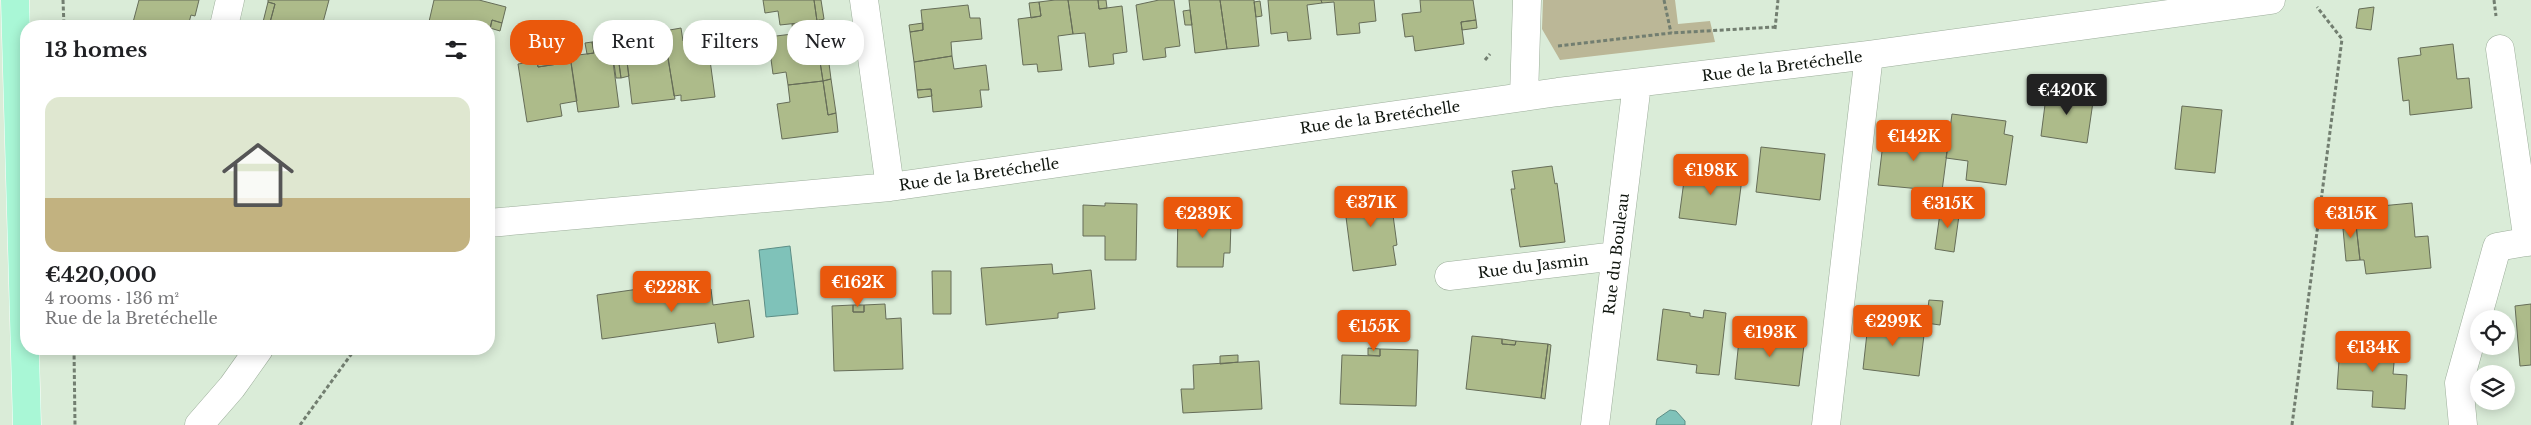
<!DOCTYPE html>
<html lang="en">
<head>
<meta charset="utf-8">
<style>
	:root { --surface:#fff; --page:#f2f2f2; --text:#202124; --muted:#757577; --line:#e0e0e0; --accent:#ea580c }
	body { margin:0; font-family:"Libre Baskerville",serif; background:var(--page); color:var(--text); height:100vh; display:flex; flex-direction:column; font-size:19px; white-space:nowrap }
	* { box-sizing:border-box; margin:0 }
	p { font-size:16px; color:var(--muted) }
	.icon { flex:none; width:28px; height:28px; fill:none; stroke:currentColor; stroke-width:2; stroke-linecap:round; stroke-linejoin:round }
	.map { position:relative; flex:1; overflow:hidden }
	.panel { position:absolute; left:20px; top:20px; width:475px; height:335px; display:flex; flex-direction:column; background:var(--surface); border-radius:20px; box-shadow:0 2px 12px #0003 }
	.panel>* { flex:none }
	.guide { position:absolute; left:510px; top:20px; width:475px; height:45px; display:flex; gap:10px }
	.controls { position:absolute; left:2470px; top:310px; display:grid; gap:10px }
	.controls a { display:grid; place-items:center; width:45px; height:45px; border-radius:50%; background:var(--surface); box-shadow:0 2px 12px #0003; font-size:25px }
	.price { position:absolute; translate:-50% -42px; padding:0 11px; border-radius:5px; background:var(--accent); color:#fff; font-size:16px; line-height:32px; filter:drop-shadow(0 1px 2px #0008) }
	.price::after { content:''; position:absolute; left:50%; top:30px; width:15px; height:11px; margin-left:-8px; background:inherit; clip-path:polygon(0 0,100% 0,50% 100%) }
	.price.current { background:#222; color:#fff }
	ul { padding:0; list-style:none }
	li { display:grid; align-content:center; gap:10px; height:265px; padding:0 25px }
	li+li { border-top:1px solid var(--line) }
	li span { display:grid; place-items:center; height:155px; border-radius:15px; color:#555 }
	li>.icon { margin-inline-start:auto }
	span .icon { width:90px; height:90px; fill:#fffc; stroke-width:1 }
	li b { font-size:21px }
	h2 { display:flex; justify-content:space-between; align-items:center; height:60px; padding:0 25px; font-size:21px }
	.chip { padding:0 18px; border-radius:20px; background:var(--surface); box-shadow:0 2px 12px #0003; font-size:18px; line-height:45px }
	.chip.current { background:var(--accent); color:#fff }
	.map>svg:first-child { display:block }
</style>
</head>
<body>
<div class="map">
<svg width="2531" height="425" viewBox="0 0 2531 425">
	<rect width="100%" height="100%" fill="#daecd8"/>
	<!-- green -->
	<path fill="#bbb797" d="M1543,0H1675L1678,24L1710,21L1715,42L1560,60L1542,29Z"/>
	<!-- water -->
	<path fill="#7fc2b9" stroke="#5d8e86" d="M790,246L798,314L766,317L759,250Z
		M1670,410L1676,411L1685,421V425H1656L1657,419Z"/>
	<!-- building -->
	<path fill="#adbb8a" stroke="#666d58" d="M139,0H199L195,16L191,15L188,26H132Z
		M268,0H329L322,26H269L275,4L268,2Z
		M434,0H479L506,7L502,23L492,20L489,35V26H428Z
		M763,0H814L817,21L780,25L778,11L765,13Z
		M814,0H821L824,19L817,21Z
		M1055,0H1068L1073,34L1058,36L1062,70L1038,72L1037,64L1023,65L1018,19L1041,16L1039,2Z
		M1068,0H1098L1099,9L1122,6L1127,52L1113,54L1114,64L1089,67L1085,33L1073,34Z
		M1098,0H1106L1107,8L1099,9Z
		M1159,0H1174L1180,46L1165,48L1166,57L1143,60L1136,5Z
		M1189,0H1220L1227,49L1195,53Z
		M1220,0H1254L1259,46L1227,49Z
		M1268,0H1321L1322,3L1307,5L1311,39L1288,41L1287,32L1271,34Z
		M1321,0H1374L1376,21L1359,23L1360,33L1337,35L1334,2L1322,3Z
		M1420,0H1473L1476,20L1461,22L1464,44L1415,51L1413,36L1405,37L1402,14L1421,12Z
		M1260,1L1262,16L1256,17L1254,2Z
		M268,2L275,4L269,26H262Z
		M1039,2L1041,16L1031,18L1029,3Z
		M968,5L970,18H980L982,39L951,42L952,56L914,62L910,32L923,30L921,10Z
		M2374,7L2371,30L2356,28L2359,9Z
		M1190,10L1192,25H1185L1183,11Z
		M492,20L502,23L500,31L490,28Z
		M820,20L821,30L793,33L792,24Z
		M1476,20L1477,28L1462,30L1461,22Z
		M923,23V30L910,32L909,25Z
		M681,28L683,41L707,38L715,97L681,101V95L674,96L664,31Z
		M825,30L827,48L818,49L823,81L788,85L786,72L773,74L768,37Z
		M648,32L651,44L643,46L641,33Z
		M641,33L643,46L665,42L675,99L632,104L624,37Z
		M610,39L619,107L578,112L570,56L594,53L592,42Z
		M592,42L594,53L587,54L585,43Z
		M2453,44L2457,79L2469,78L2472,108L2410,115L2409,100L2403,101L2398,58L2421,55L2420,48Z
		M625,48L629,76L621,78L617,49Z
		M827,48L831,79L823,81L818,49Z
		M612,49H617L621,78H616Z
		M570,56L571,62L538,67L537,61Z
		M952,56L954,69L986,65L989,90H980L982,107L933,112L931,89L917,90L914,62Z
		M537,61L538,67L571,62L577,101L560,104L562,116L527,122L518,64Z
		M831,79L836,113L828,115L823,81Z
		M823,81L828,115L836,113L838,132L782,139L777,104L790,102L788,85Z
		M931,89L932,96L918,98L917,90Z
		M2047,89L2094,95L2087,143L2041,136Z
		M2182,106L2222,110L2215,173L2175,169Z
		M1952,114L2006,121L2004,134L2013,136L2006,185L1966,180L1968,161L1946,158Z
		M1925,134L1949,137L1942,191L1878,185L1884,135L1925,140Z
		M1761,147L1825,154L1820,200L1756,192Z
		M1552,166L1555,184L1557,183L1565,242L1520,247L1511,189H1515L1512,171Z
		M1686,166L1711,169L1712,173L1723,174V169L1743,171L1736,225L1679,218Z
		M1394,188L1398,214L1393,215L1397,245L1393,246L1396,265L1353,271L1343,194Z
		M1105,203L1137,204L1136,260H1105V236H1083V205L1105,206Z
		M2412,203L2415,237L2428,236L2431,268L2366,274L2364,260H2360L2355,216L2382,214L2381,206Z
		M1941,206L1960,208L1954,252L1935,249Z
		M1178,211L1225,212V223H1231L1230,253H1224L1223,267H1177Z
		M2355,216L2360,260L2346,261L2342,218Z
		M1052,264L1053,274L1091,270L1095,309L1058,313V318L986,325L981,268Z
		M932,271H951V314H933Z
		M687,282L688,292L711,289L713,305L749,300L754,337L718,343L715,323L602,339L597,295Z
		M1929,300L1943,301L1940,325L1926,323Z
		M885,304L886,319L901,318L903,369L834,371L832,306L853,305V312H864V305Z
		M2531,304V365L2520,366L2515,306Z
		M853,305H864V312H853Z
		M1663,309L1690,313V316L1703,318L1704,310L1726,313L1719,375L1696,373L1697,365L1657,360Z
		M1869,315L1892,318V322L1925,327L1919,376L1863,369Z
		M1762,325L1785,328L1784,335L1761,333Z
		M1740,330L1805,337L1799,386L1735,379Z
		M1472,336L1502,339V344L1515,345L1516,341L1548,344L1541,398L1466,389Z
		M1502,339L1516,341L1515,345L1502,344Z
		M2365,339L2396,341L2393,374L2407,375L2405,409L2372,407L2373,391L2337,389L2340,346L2364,347Z
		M1548,344L1551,345L1545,399L1541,398Z
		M1368,348L1380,349V356L1368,355Z
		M1380,349L1418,350L1416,406L1340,404L1342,355L1380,356Z
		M1238,355V362L1220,364V356Z
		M1259,361L1262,409L1183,413L1181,389H1194L1193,365Z"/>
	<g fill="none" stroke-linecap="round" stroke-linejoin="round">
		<defs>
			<path id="minor" d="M864,0L890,187
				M224,26L230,0
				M2500,49L2528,242
				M1524,97L1527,0
				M489,223L890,187L1558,92L1869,55L2271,0
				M1449,276L1616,256
				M199,425L232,387L259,349
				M1595,425L1637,84
				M1826,425L1869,55
				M2463,425L2459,383L2497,247L2531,241"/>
			<path id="primary" d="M15,0L27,425"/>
		</defs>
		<!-- minor casing -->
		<use href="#minor" stroke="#9dae9b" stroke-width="29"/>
		<!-- primary casing -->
		<use href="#primary" stroke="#fff" stroke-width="29"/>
		<!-- path -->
		<path stroke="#727e70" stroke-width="3" stroke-dasharray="4 2.5" stroke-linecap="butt" d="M63,0L64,26
			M1664,0L1671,33
			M2494,0L2496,16
			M1775,29L1778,0
			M1558,46L1671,33L1774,27
			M1485,60L1490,54
			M74,349L75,425
			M300,425L355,349
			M2292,425L2342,39L2317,7"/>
		<!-- minor -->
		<use href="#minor" stroke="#fff" stroke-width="28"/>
		<!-- primary -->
		<use href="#primary" stroke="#a9f7d6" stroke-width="28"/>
	</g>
	<g text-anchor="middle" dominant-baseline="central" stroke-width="5" stroke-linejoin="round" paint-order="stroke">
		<!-- street labels -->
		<g font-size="15" fill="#0f150e" stroke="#fff">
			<text transform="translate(1782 66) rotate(-7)">Rue de la Bretéchelle</text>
			<text transform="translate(1380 117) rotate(-8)">Rue de la Bretéchelle</text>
			<text transform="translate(979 174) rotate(-8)">Rue de la Bretéchelle</text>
			<text transform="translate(1616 254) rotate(-83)">Rue du Bouleau</text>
			<text transform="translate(1533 266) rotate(-7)">Rue du Jasmin</text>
		</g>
	</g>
</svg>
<div class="controls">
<a><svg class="icon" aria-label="locate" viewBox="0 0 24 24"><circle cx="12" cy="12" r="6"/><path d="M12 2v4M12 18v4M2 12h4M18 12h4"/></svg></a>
<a><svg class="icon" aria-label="layers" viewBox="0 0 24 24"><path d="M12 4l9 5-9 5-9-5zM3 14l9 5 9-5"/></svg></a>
</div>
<b class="price current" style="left:2067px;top:116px">€420K</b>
<b class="price" style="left:1914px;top:162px">€142K</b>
<b class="price" style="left:1711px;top:196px">€198K</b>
<b class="price" style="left:1371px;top:228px">€371K</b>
<b class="price" style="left:1948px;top:229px">€315K</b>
<b class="price" style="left:1203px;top:239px">€239K</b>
<b class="price" style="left:2351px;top:239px">€315K</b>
<b class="price" style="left:858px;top:308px">€162K</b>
<b class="price" style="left:672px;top:313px">€228K</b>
<b class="price" style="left:1893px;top:347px">€299K</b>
<b class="price" style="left:1374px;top:352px">€155K</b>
<b class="price" style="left:1770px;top:358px">€193K</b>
<b class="price" style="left:2373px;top:373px">€134K</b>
<div class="guide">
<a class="chip current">Buy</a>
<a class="chip">Rent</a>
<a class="chip">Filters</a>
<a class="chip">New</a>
</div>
<section class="panel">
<h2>13 homes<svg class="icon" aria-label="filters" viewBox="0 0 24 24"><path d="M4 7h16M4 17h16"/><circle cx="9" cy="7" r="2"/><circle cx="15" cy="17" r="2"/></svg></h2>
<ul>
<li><span style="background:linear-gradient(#dfe7d0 65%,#c2b280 0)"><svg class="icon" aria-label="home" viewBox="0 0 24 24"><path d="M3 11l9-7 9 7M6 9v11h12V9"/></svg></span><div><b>€420,000</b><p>4 rooms · 136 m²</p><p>Rue de la Bretéchelle</p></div></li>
</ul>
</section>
</div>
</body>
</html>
